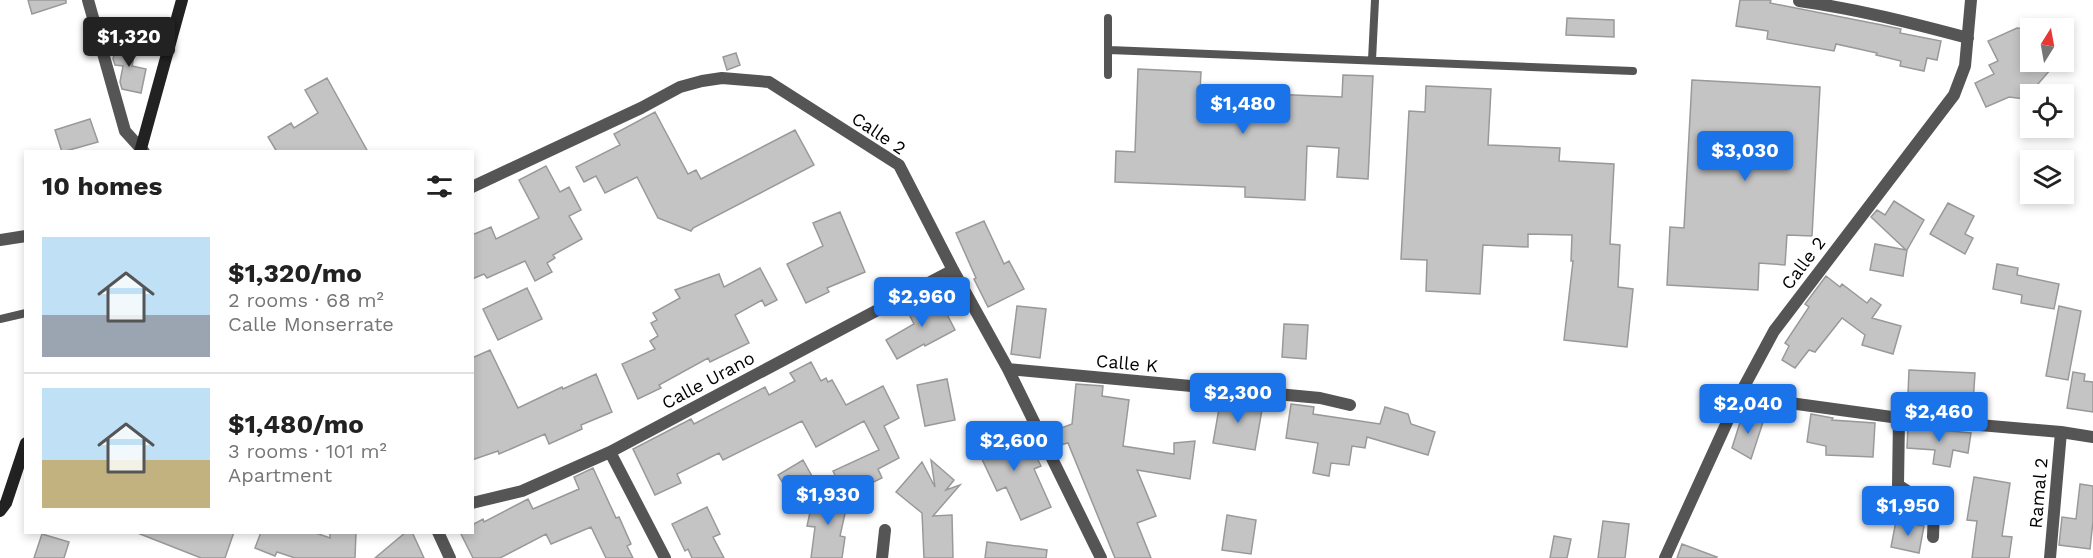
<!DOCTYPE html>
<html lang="en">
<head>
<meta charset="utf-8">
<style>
	:root { --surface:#fff; --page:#f2f2f2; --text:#222; --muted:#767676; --line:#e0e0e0; --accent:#1a73e8 }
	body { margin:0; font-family:"Work Sans",sans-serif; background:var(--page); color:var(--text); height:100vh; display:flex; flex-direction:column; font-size:22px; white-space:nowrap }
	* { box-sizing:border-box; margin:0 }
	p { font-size:20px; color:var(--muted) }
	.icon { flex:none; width:33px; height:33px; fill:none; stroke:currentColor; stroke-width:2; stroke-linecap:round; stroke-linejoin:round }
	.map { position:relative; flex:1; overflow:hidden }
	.side { position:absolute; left:24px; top:150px; width:450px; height:384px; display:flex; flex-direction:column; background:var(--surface); border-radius:0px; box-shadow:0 3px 9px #0003 }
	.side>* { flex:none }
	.needle { width:39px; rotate:11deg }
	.buttons { position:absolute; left:2020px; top:18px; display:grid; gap:12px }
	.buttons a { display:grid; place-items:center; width:54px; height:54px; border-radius:0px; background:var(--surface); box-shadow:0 3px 9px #0003; font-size:30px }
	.price { position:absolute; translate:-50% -51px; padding:0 14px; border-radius:6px; background:var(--accent); color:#fff; font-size:20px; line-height:39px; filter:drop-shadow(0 2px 3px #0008) }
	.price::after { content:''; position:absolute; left:50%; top:36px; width:18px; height:14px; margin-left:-9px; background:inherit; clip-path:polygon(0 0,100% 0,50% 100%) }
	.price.on { background:#222; color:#fff }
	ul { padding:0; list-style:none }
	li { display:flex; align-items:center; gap:18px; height:150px; padding:0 18px }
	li+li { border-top:2px solid var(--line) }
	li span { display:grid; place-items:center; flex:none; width:168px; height:120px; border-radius:0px; color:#555 }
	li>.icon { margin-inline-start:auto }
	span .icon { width:72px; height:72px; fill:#fffc; stroke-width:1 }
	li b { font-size:26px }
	h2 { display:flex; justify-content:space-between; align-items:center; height:72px; padding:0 18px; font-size:26px }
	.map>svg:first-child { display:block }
</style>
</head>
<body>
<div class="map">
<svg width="2093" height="558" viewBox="0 0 2093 558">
	<rect width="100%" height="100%" fill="#fff"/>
	<!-- building -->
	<path fill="#c4c4c4" stroke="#999" stroke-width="1.5" d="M28,0H66V3L32,14Z
		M1740,0H1771L1770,3L1882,25L1901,29L1900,33L1941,41L1937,60L1927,58L1924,71L1900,66L1901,61L1876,55L1877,53L1836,44L1834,51L1767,39L1768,31L1736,26Z
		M1567,18L1614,20V37L1566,35Z
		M2017,28L2031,30V62H2057L2025,99L2009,97L1986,107L1975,83L1994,74L1989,65L1998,61L1988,41Z
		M117,42L136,46L132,66L146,69L141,93L122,89L120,82L123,66L115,65L113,59Z
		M736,53L740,65L727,70L723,57Z
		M1138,69L1201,72L1200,91L1342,97L1343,75L1373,76L1368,179L1337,177L1339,148L1307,146L1305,200L1245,197V187L1115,182L1116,151L1135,152Z
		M327,78L368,152H277L268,137L291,123L294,128L318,113L305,90Z
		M1692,80L1820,87L1812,236L1787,235L1785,265L1759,263L1758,290L1667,285L1670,227L1684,228Z
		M1426,86L1491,89L1488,145L1560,148L1559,161L1614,164L1610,244L1620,245L1618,287L1633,289L1627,347L1564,340L1573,261H1571L1572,235L1528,234V247L1483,245L1480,294L1426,291L1427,260L1401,259L1409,111L1425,112Z
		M655,112L688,174L696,170L701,179L795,130L814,165L693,228L691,231L658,218L637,177L605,193L596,176L584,182L576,167L620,145L614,134Z
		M90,119L98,142L62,152L55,130Z
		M546,166L560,192L569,187L581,210L569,216L582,239L553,255L555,258L547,263L552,272L535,281L525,261L487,278L484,274L472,279V235L491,227L496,239L539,218L519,180Z
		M1894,201L1924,220L1907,250L1903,276L1870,270L1875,244L1906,250L1871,217L1877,210L1885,215Z
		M1948,203L1974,216L1965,234L1973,238L1965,254L1930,234Z
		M840,212L865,272L827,288L829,292L806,303L787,264L823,246L813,223Z
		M984,221L1004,264L1009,261L1024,289L988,307L974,279L976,278L956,233Z
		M1997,264L2018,268L2017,275L2059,284L2054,309L2021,303L2022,295L1993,289Z
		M760,268L777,300L765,306L762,300L735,315L749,343L710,362L708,358L659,385L661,388L638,399L622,364L655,349L650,341L658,336L651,323L657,320L653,313L680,298L675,290L719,274L724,287Z
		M1826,276L1840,287L1842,284L1867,303L1871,298L1881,305L1872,318L1901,326L1893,354L1862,345L1865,335L1842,318L1815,352L1809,350L1795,368L1782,360L1789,346L1785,343L1809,307L1805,304Z
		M527,288L542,319L498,340L483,309Z
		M937,295L955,330L925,346L924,344L897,359L886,340L914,324L907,310Z
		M1017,306L1046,309L1040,358L1011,354Z
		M2059,306L2081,311L2068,380L2046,376Z
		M1284,324L1308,325L1306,359L1282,357Z
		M490,350L518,408L562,387L563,389L596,374L612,412L581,425L582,429L549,444L545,434L499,454L498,451L472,460V358Z
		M811,362L821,381L826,378L828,382L832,380L846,405L883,386L899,418L884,426L899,458L878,469L882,478L845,496L833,471L879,450L864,421L816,447L802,421L723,460L719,453L677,474L681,483L655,495L633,449L691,419L694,424L765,387L769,395L795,381L790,373Z
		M1909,370L1975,373L1973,403L1946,401V396L1908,394Z
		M2073,372L2085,374L2084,381L2093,382V412L2067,408Z
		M947,379L955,420L925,426L917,385Z
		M1076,384L1103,386L1102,396L1129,400L1123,446L1174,454V443L1195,441L1190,479L1137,470L1156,516L1137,523L1151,558H1115L1068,443L1056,446V430L1072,424Z
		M1221,397L1263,404L1255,450L1213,443Z
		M1291,404L1314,407L1313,414L1380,424L1385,407L1408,414L1411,424L1435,432L1428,455L1367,437L1365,448L1352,446L1349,465L1331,463L1329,476L1313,473L1318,443L1286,438Z
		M1743,413L1764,419L1751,459L1732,448Z
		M1811,414L1833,418L1832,420L1875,423L1873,457L1826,455V446L1807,442Z
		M1000,427L1010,449L1028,440L1041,466L1034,469L1051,507L1021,520L1006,487L997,491L973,440Z
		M1908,427L1971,433L1968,453L1953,450L1950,467L1933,464L1935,450L1907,448Z
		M803,460L813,478L788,492L778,475Z
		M931,460L954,480L946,490L960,485L933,516L952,515L953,558H924L922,513L896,492L922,462L935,487Z
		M593,468L616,518L619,517L631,544L627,546L633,558H606L591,527L551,544L546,534L500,558H473L460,532H472V525L483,519L484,522L528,499L533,509L579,489L574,477Z
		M1974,477L2010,483L2002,536L2012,537L2009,558H1972L1977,521L1967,520Z
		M2080,484L2093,486V521L2090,549L2059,545L2062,517L2076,519Z
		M814,494L848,500L840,536L845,537L842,558H811L815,527L807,526Z
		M707,507L720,534L713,537L724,558H692L688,549L685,551L672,524Z
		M1227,515L1256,520L1251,554L1222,550Z
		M1603,521L1629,524L1625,558H1598Z
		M1896,521L1924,526L1919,553L1891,547Z
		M135,532H234L225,558H201Z
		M261,532H313L330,538V532H356L355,558H295L277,552L275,556L255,548Z
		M406,532H412L424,558H375Z
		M42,534L69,542L64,558H34Z
		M1554,536L1571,539L1567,558H1550Z
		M987,542L1047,550L1046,558H985Z
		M1682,544L1717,557L1716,558H1677Z"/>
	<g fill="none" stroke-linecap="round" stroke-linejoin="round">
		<!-- lane -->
		<path stroke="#555" stroke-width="8" d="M1108,18V75
			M1109,50L1633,71
			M1372,60L1375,0
			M0,319L26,313"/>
		<!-- street -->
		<path stroke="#555" stroke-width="12" d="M88,0L125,131L144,152
			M1799,1C1857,9 1912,23 1968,38
			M472,187L641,108L680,87L702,81L722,78L769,82L899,165L953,270L1008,369L1101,558
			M0,240L26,236
			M1008,369L1320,398L1350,405
			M1739,396L1899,418L2061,432L2093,437
			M1899,418L1898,485L1934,508L1933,537
			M610,452L665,558
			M472,503L522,491L610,452L953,270
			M438,532L450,558
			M882,558L885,530
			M1665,558L1739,396L1774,331L1954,95L1965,66L1971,0
			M2050,558L2061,432"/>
		<!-- secondary -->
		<path stroke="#222" stroke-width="12" d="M140,152L182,0
			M0,511L6,503L26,443"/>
	</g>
	<g text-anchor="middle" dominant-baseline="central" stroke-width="6" stroke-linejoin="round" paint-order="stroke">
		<!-- street labels -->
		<g font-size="18" fill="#000" stroke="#fff">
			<text transform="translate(879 133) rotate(34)">Calle 2</text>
			<text transform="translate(1803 263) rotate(-53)">Calle 2</text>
			<text transform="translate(1127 363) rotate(5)">Calle K</text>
			<text transform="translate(708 380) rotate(-28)">Calle Urano</text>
			<text transform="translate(2038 493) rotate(-85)">Ramal 2</text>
		</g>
	</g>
</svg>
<div class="buttons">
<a><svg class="needle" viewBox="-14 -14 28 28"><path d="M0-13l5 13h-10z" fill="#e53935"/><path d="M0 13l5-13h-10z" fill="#767676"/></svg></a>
<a><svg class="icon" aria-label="locate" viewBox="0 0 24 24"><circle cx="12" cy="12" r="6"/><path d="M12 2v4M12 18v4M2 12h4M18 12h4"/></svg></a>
<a><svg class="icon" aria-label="layers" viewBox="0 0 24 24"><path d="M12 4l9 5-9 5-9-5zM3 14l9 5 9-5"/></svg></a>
</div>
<b class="price on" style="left:129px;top:68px">$1,320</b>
<b class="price" style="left:1243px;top:135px">$1,480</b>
<b class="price" style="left:1745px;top:182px">$3,030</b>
<b class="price" style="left:922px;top:328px">$2,960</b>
<b class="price" style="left:1238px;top:424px">$2,300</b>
<b class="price" style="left:1748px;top:435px">$2,040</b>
<b class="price" style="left:1939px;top:443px">$2,460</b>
<b class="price" style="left:1014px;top:472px">$2,600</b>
<b class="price" style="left:828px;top:526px">$1,930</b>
<b class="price" style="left:1908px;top:537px">$1,950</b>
<section class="side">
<h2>10 homes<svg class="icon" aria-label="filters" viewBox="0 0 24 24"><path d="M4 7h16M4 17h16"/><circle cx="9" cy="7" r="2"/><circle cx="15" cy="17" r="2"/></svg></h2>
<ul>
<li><span style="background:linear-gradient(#bfe0f5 65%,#9aa5b1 0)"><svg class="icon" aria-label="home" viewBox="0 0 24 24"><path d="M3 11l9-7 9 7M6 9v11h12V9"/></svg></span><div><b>$1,320/mo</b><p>2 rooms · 68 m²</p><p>Calle Monserrate</p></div></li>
<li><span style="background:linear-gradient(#bfe0f5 60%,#c2b280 0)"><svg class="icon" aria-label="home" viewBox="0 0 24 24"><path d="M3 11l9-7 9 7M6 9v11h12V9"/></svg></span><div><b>$1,480/mo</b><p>3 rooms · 101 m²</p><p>Apartment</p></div></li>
</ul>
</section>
</div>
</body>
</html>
